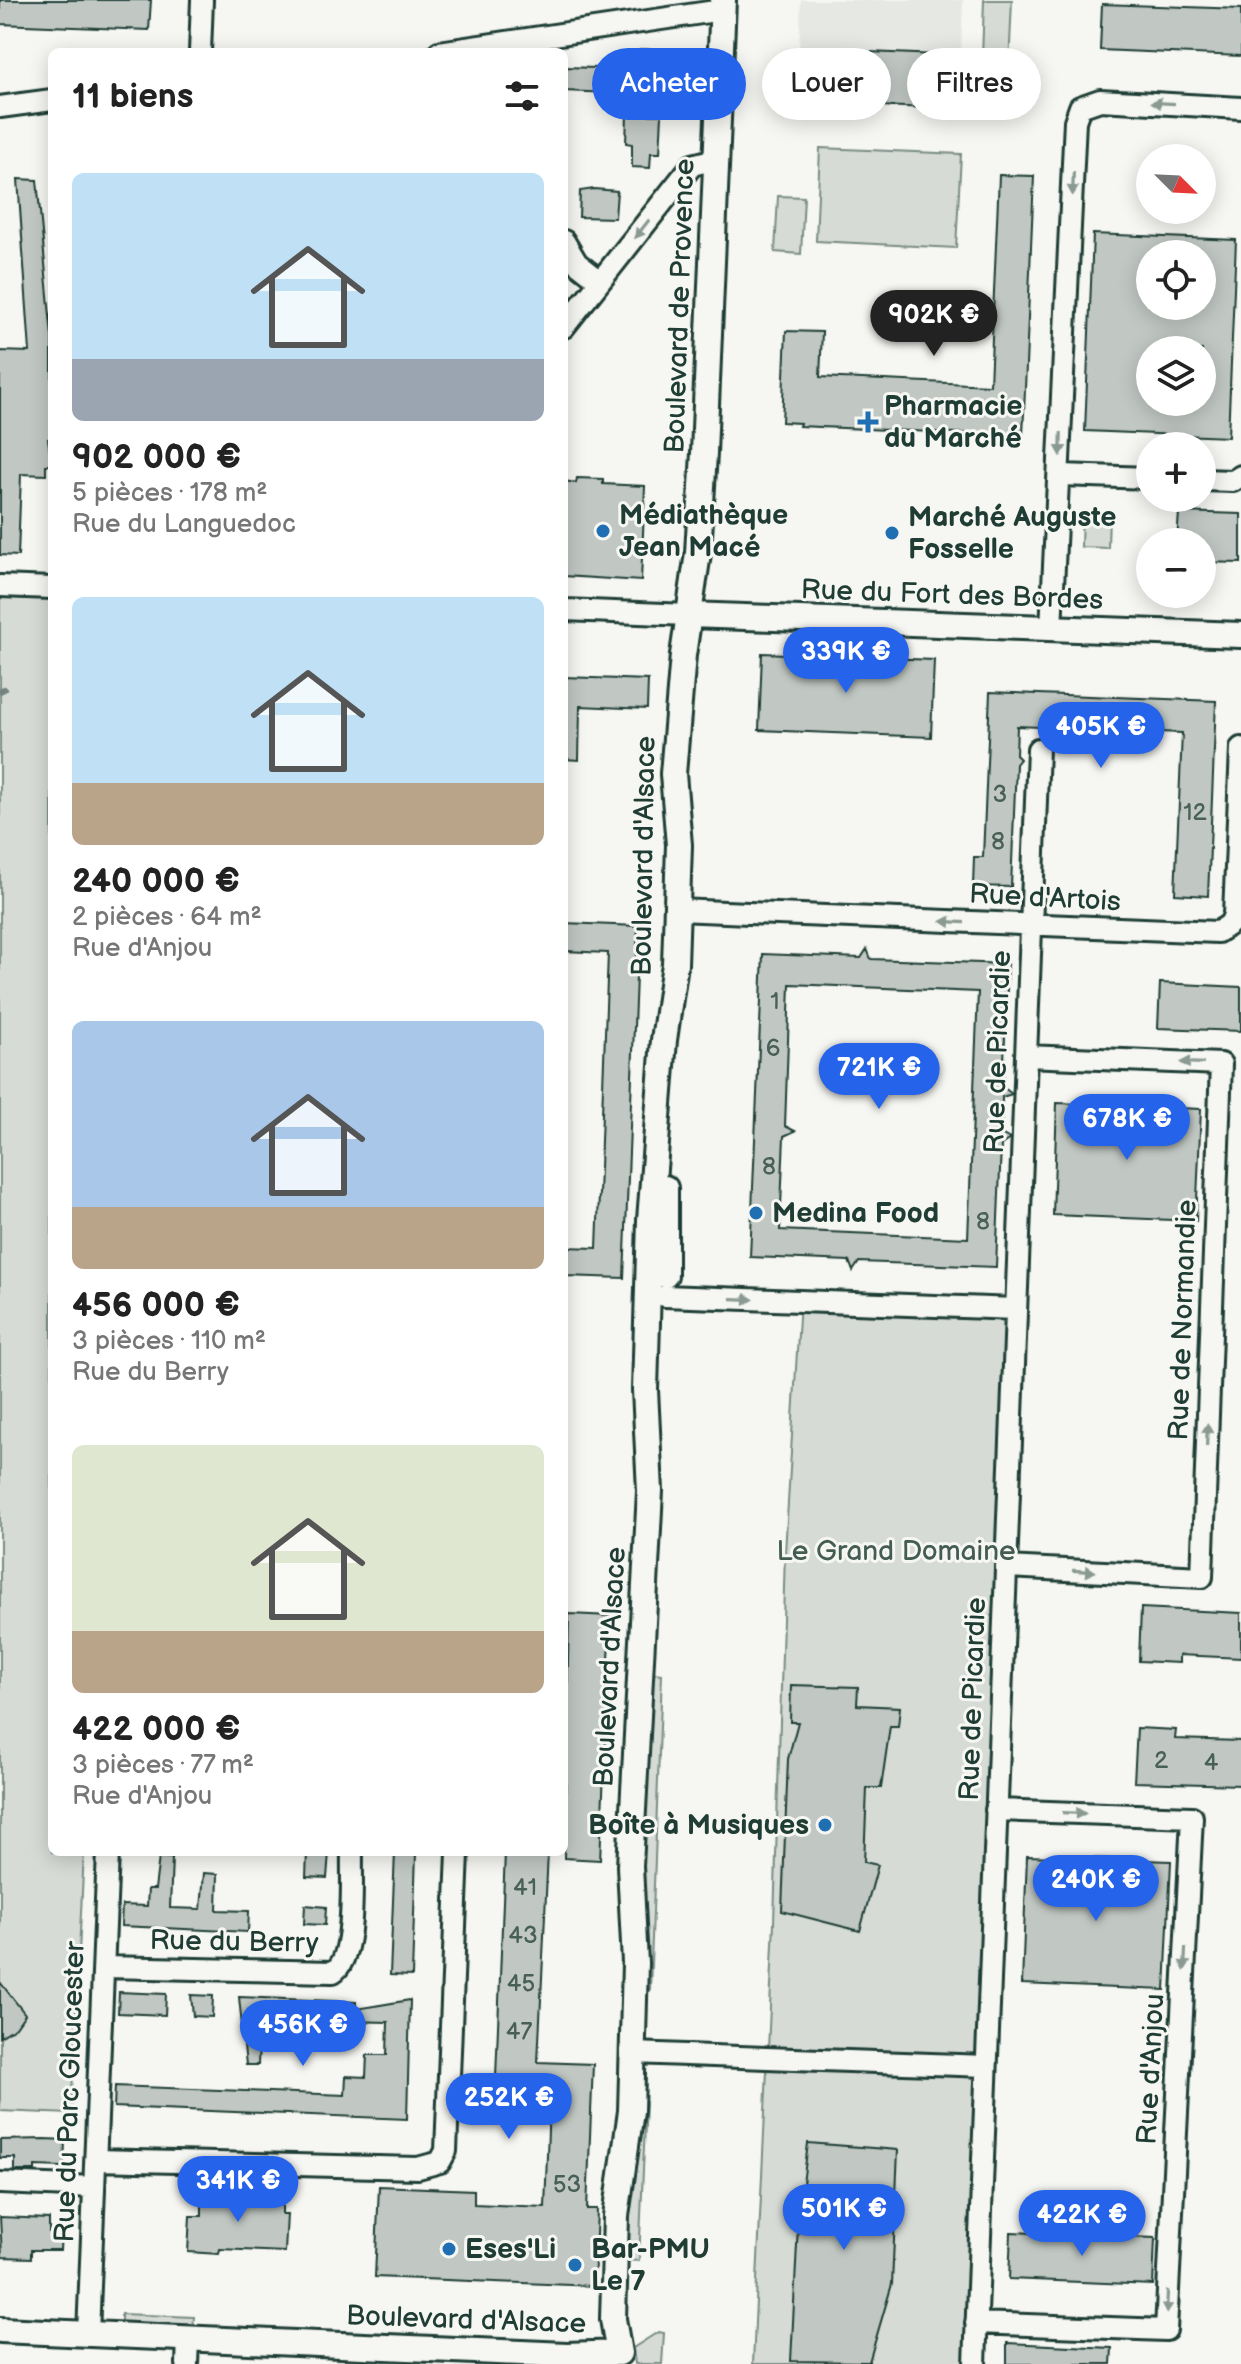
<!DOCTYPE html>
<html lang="fr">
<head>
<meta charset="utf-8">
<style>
	:root { --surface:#fff; --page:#f2f2f2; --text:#222; --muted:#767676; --accent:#2563eb }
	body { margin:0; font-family:"Balsamiq Sans",sans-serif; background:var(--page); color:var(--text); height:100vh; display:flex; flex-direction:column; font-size:30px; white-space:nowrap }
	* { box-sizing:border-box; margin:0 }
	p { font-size:26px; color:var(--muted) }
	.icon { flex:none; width:44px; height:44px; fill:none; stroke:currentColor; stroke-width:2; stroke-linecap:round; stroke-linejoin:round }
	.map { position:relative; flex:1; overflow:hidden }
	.side { position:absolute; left:48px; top:48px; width:520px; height:1808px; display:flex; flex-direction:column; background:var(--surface); border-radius:12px; box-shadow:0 4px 20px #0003 }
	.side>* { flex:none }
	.hud { position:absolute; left:592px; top:48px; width:528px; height:72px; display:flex; gap:16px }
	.needle { width:52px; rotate:114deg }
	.buttons { position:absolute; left:1136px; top:144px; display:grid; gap:16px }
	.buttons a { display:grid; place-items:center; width:80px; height:80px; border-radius:50%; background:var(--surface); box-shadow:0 4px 20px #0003; font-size:40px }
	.price { position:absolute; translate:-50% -68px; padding:0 18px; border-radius:28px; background:var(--accent); color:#fff; font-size:26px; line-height:52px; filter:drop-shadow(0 2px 4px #0008) }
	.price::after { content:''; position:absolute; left:50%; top:48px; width:24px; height:18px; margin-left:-12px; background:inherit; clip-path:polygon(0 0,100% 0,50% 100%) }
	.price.on { background:#222; color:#fff }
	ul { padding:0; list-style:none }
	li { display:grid; align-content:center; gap:16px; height:424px; padding:0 24px }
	li span { display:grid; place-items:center; height:248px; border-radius:12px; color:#555 }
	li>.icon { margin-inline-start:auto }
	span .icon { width:144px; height:144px; fill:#fffc; stroke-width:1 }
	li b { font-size:34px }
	h2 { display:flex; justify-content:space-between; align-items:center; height:96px; padding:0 24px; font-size:34px }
	.tag { padding:0 28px; border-radius:36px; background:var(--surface); box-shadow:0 4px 20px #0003; font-size:28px; line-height:72px }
	.tag.on { background:var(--accent); color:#fff }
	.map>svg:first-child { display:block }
</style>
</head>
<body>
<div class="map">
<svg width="1241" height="2364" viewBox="0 0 1241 2364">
	<rect width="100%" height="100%" fill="#f6f6f2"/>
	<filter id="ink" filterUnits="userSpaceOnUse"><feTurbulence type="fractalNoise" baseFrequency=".0125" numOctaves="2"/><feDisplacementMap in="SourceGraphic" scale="16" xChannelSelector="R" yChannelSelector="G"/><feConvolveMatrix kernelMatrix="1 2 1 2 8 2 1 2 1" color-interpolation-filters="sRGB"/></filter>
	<g filter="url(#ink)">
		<!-- built -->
		<path fill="#e6e8e4" d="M801,0H963L959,109L797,103Z"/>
		<!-- green -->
		<path fill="#d6dbd6" stroke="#7a8c85" stroke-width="2" d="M984,0H1012L1008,88L1018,91V112L986,110L987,89L981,88Z
			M820,148L961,154L956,248L816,241Z
			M778,196L804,197L801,254L775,252Z
			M1082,511L1109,512L1108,548L1081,547Z
			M0,597L52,599V1852H84L71,2114L0,2111Z
			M800,1301L1016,1309L975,2364H753L774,1923L785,1553Z
			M652,1673L662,1674L650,1991H645L640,1894Z
			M641,2102H646L639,2261L625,2260L626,2208Z
			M121,2314L194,2317L193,2329L121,2326Z
			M658,2332L664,2333L662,2364H635L633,2348Z"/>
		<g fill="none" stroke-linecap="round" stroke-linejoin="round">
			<!-- stream -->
			<path stroke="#72847d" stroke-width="6" d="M0,691L4,689"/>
		</g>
		<!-- building -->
		<path fill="#c1c8c3" stroke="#1f3d34" stroke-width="2" fill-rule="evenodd" d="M0,0H151L149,30L0,24Z
			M1102,4L1241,9V56L1100,50Z
			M640,49L665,50L663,80L627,79L628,53H639Z
			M799,49L961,56L959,109L797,103Z
			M564,67L595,68L594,76L611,77V93L564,91Z
			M627,114L662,115L660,153H651L650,168L632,167V144L626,143Z
			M999,175L1034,176L1023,436L799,426L800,423L782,422L786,331L822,332L820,377L990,385Z
			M18,179L37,180L52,337V439H48L52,465H46V475L21,474L18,556L0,555V351L30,352Z
			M594,189L617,191L615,218L579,217L580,191Z
			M1093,234L1236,240L1228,437L1085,431ZM1150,254H1202V306H1150ZM1150,350H1202V402H1150Z
			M577,478L603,479V484L645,486L641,581L564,576V481L576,483Z
			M1179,512L1241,514V563L1202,562V542H1177Z
			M762,653L934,660L931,737L759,730Z
			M564,677L648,680L647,709L580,706L579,760L564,759Z
			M990,692L1216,701L1208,896L1175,894L1182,733L1017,726L1016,755L1020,759L1016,764L1011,887L973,886L974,857H983Z
			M564,923L638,926L624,1278L564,1276V1247L597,1248L608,953L564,951Z
			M867,949L871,959L1008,964L1003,1087L1012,1094L1002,1097L1001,1134L1010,1139L1001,1145L996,1267L859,1262L853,1271L849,1261L750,1257L763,954L861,958ZM790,984L978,992L968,1238L780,1230L784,1136L795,1131L785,1126Z
			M1160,983L1241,987V1031L1158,1028Z
			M1057,1103L1201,1109L1196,1221L1053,1215Z
			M1141,1608L1241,1613V1658L1179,1655V1663L1139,1661Z
			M569,1614L611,1616L600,1860L564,1858Z
			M791,1685L858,1687L857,1705L900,1707L898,1726H890L881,1788H867L864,1862L878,1865L860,1931L782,1911L788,1759L798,1722H790Z
			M1137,1728L1176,1730L1175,1739L1241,1741V1785L1134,1782Z
			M307,1852H329L327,1878L306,1877Z
			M395,1852H416L412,1976L390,1975Z
			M505,1852H548L538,2062L593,2064L587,2209H597L594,2286L375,2277L379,2186L474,2190V2204L545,2207L549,2104L495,2102Z
			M1027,1856L1171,1861L1165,1990L1022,1984Z
			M159,1857L172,1858L170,1908L201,1909L204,1873L218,1874L217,1910L249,1911L248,1932L121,1926L122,1905L147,1906L148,1889H155Z
			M305,1905L326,1907L325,1925L304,1924Z
			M0,1982L25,2014L16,2027L0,2037Z
			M119,1992L166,1994L165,2015L118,2013Z
			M191,1995L213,1996L212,2017L193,2016Z
			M239,1997L356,2002V2009L410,2000L407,2119L114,2107L115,2086L345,2095L346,2076L366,2077L367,2055H387L388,2022L260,2019L258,2065H246Z
			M45,2139L65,2140L64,2167L35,2166V2171H15V2158H0V2140Z
			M808,2143L898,2150L892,2284L869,2362L791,2361L798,2225Z
			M202,2188L227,2189L226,2196L282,2197V2214H287L285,2252L220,2249L219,2254L188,2252L190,2216H202Z
			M0,2217L49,2219V2232L61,2233L60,2250H31V2258L2,2257Z
			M1011,2232L1155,2238L1153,2285L1009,2279Z
			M1007,2343L1112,2348L1111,2364H1007Z"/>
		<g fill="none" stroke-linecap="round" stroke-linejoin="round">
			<defs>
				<path id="minor" d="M200,52L202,0
					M439,52L722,10
					M0,107L52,100
					M564,241L577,263L600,281
					M564,327L692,165L716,159
					M1061,475L1150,478
					M1202,480L1233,481L1241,476
					M0,586L52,588
					M564,610L689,615
					M1051,629L1075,121L1080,107L1100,100L1241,108
					M677,910L1218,932L1230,924L1234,915L1241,748
					M664,1296L1016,1309
					M1006,1567L1202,1577L1221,1064L1026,1056
					M104,1967L333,1972C357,1958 351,1879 352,1852
					M633,2053L986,2066
					M96,2160L418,2168L440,2162L446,2151L458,1852
					M0,2183L94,2187
					M976,2323L1166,2330L1192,1817L996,1810
					M88,2334L108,1852
					M187,2364L188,2338
					M975,2364L1038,749"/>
				<path id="tertiary" d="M689,615L1241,635
					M665,1275V1188
					M0,2330L567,2355L619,2353L613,2319L616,2216L631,2111L635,1963L630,1866L650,1491L645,1390L650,1220L664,1040L675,964L679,845L673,774L683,655L698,553L704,453L723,0"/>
			</defs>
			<!-- minor casing -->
			<use href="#minor" stroke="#1f3d34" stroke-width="26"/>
			<!-- tertiary casing -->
			<use href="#tertiary" stroke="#1f3d34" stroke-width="30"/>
			<!-- minor -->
			<use href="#minor" stroke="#f6f6f2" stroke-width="20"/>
			<!-- tertiary -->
			<use href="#tertiary" stroke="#f6f6f2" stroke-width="24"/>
		</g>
		<!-- one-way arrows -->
		<defs><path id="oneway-solid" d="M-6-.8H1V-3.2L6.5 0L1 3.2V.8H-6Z" transform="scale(2)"/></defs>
		<g fill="#8a9a93">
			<use href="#oneway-solid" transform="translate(1163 103) rotate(-177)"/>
			<use href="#oneway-solid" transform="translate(1073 184) rotate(92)"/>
			<use href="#oneway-solid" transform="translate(642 229) rotate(128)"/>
			<use href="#oneway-solid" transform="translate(1061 444) rotate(91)"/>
			<use href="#oneway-solid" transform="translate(953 922) rotate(-177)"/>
			<use href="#oneway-solid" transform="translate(1192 1063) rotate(-178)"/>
			<use href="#oneway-solid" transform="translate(742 1299) rotate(2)"/>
			<use href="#oneway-solid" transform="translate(1207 1435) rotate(-88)"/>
			<use href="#oneway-solid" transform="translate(1084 1571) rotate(3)"/>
			<use href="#oneway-solid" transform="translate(1074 1813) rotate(2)"/>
			<use href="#oneway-solid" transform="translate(1185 1959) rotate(93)"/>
			<use href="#oneway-solid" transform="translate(1167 2302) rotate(93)"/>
		</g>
	</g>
	<!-- markers -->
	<g fill="#1f6fb2" stroke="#f6f6f2" stroke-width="3">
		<path d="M864 410h8v8h8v8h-8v8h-8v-8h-8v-8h8z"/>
		<circle cx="603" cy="531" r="8"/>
		<circle cx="892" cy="533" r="8"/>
		<circle cx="756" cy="1213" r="8"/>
		<circle cx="825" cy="1825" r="8"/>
		<circle cx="449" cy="2249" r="8"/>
		<circle cx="575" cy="2265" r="8"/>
	</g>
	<g text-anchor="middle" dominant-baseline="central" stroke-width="6" stroke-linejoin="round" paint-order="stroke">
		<!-- number labels -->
		<g font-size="24" fill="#486058">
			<text x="1000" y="794">3</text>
			<text x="1195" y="812">12</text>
			<text x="998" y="841">8</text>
			<text x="775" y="1001">1</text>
			<text x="773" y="1048">6</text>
			<text x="769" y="1166">8</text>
			<text x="983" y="1221">8</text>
			<text x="1161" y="1760">2</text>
			<text x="1211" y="1762">4</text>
			<text x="525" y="1887">41</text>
			<text x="523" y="1935">43</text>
			<text x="521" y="1983">45</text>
			<text x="519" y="2031">47</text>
			<text x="567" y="2184">53</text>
		</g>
		<!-- street labels -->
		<g font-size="28" fill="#1f3d34" stroke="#f6f6f2">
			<text transform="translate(680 306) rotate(-88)">Boulevard de Provence</text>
			<text transform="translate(952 595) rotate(2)">Rue du Fort des Bordes</text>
			<text transform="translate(644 856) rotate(-89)">Boulevard d'Alsace</text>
			<text transform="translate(1045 898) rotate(3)">Rue d'Artois</text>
			<text transform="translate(998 1052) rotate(-88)">Rue de Picardie</text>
			<text transform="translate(1183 1320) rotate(-88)">Rue de Normandie</text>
			<text transform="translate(610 1667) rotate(-87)">Boulevard d'Alsace</text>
			<text transform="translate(973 1699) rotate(-88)">Rue de Picardie</text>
			<text transform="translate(234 1942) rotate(1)">Rue du Berry</text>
			<text transform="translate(1151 2069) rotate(-87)">Rue d'Anjou</text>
			<text transform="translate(70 2092) rotate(-88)">Rue du Parc Gloucester</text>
			<text transform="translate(466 2320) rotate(2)">Boulevard d'Alsace</text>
		</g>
		<!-- poi labels -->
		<g font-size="28" font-weight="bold" fill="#1f3d34" stroke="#f6f6f2" text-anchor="start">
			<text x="884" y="406">Pharmacie<tspan x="884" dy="32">du Marché</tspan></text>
			<text x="619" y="515">Médiathèque<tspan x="619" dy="32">Jean Macé</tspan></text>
			<text x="908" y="517">Marché Auguste<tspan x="908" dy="32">Fosselle</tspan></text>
			<text x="772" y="1213">Medina Food</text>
			<text x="809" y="1825" text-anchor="end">Boîte à Musiques</text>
			<text x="465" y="2249">Eses'Li</text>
			<text x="591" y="2249">Bar-PMU<tspan x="591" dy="32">Le 7</tspan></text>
		</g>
		<!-- park labels -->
		<g font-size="28" fill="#445d54" stroke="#f6f6f2">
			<text x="896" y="1551">Le Grand Domaine</text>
		</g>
	</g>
</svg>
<div class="buttons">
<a><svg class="needle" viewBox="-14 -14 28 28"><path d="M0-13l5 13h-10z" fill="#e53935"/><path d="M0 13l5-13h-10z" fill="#767676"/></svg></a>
<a><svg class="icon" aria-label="locate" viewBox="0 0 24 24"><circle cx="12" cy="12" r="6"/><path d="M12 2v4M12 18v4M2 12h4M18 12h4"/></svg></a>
<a><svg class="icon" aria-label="layers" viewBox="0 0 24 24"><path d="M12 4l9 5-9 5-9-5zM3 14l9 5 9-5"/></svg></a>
<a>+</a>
<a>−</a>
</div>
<b class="price on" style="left:934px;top:358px">902K €</b>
<b class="price" style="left:846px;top:695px">339K €</b>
<b class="price" style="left:1101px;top:770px">405K €</b>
<b class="price" style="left:879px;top:1111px">721K €</b>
<b class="price" style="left:1127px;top:1162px">678K €</b>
<b class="price" style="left:1096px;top:1923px">240K €</b>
<b class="price" style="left:303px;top:2068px">456K €</b>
<b class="price" style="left:509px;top:2141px">252K €</b>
<b class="price" style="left:238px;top:2224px">341K €</b>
<b class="price" style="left:844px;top:2252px">501K €</b>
<b class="price" style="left:1082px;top:2258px">422K €</b>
<div class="hud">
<a class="tag on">Acheter</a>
<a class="tag">Louer</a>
<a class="tag">Filtres</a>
</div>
<section class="side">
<h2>11 biens<svg class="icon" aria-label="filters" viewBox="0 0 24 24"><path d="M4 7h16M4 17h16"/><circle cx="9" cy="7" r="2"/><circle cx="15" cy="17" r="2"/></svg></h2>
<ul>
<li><span style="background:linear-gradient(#bfe0f5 75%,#9aa5b1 0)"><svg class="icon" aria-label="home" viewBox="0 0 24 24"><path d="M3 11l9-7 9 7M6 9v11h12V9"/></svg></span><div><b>902 000 €</b><p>5 pièces · 178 m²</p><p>Rue du Languedoc</p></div></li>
<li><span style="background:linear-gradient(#bfe0f5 75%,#b9a48a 0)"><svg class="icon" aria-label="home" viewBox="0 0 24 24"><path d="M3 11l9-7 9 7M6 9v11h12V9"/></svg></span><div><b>240 000 €</b><p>2 pièces · 64 m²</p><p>Rue d'Anjou</p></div></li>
<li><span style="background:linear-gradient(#a9c7e8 75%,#b9a48a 0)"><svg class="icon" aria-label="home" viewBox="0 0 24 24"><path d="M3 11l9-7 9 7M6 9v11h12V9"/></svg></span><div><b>456 000 €</b><p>3 pièces · 110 m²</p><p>Rue du Berry</p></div></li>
<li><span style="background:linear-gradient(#dfe7d0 75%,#b9a48a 0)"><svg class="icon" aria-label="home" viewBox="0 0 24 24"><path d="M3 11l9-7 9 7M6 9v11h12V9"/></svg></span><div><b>422 000 €</b><p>3 pièces · 77 m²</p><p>Rue d'Anjou</p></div></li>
</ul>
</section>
</div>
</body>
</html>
